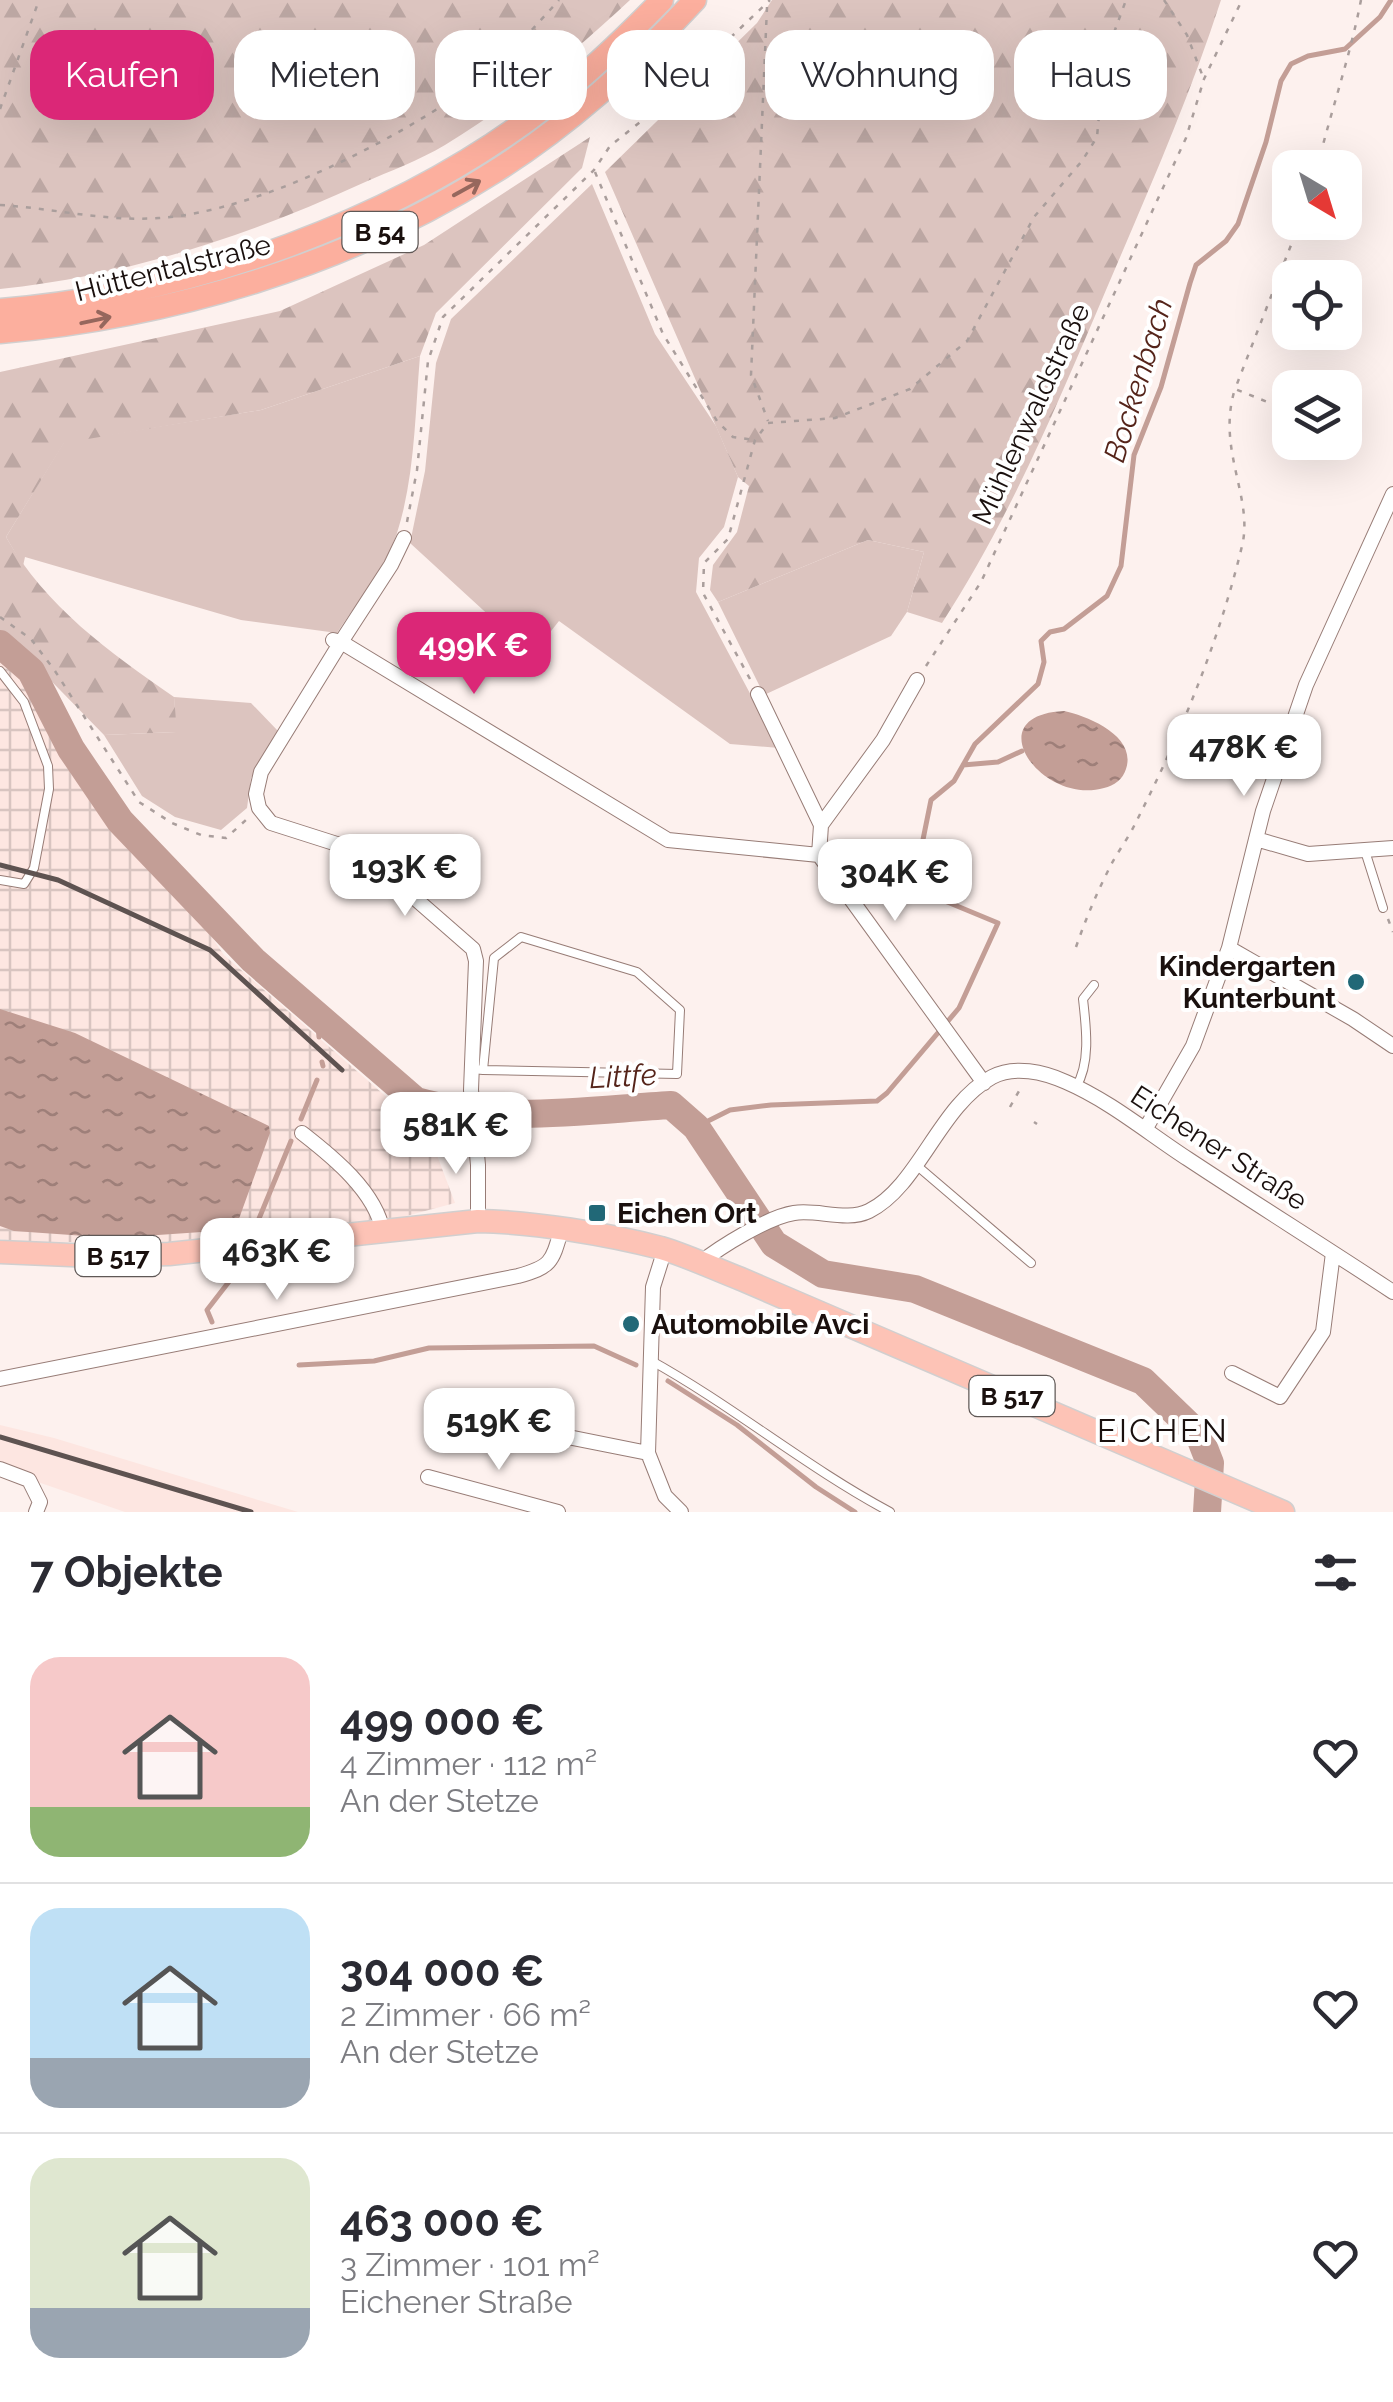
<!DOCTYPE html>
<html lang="de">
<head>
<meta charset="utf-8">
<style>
	:root { --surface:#fff; --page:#f7f7f7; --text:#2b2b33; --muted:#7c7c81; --line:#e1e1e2; --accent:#db2777 }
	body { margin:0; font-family:Raleway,sans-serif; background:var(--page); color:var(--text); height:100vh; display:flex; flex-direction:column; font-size:38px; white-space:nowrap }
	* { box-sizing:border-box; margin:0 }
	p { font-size:32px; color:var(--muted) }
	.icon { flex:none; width:55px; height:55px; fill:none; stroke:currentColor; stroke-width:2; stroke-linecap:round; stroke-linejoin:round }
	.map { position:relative; height:1512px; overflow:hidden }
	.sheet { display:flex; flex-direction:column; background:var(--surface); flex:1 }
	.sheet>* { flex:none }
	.hud { position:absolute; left:30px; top:30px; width:1335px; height:90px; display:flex; gap:20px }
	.needle { width:65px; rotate:142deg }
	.tools { position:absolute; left:1272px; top:150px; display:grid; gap:20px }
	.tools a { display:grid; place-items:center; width:90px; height:90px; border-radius:20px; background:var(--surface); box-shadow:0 10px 40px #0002; font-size:50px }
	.price { position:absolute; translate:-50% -85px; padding:0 22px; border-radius:20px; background:#fff; color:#222; font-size:32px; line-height:65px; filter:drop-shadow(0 2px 5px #0008) }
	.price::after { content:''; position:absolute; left:50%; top:60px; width:30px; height:22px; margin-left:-15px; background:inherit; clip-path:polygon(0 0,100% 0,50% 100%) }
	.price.on { background:var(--accent); color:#fff }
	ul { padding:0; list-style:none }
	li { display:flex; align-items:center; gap:30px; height:250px; padding:0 30px }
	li+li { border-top:2px solid var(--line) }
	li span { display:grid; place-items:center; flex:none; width:280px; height:200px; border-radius:30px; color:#555 }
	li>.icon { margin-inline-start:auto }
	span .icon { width:120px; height:120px; fill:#fffc; stroke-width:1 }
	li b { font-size:42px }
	h2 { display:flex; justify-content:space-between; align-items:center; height:120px; padding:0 30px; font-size:42px }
	.tag { padding:0 35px; border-radius:30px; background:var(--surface); box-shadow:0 10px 40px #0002; font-size:35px; line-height:90px }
	.tag.on { background:var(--accent); color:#fff }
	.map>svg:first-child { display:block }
</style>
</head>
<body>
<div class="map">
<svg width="1393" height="1512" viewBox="0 0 1393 1512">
	<defs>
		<pattern id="industrial-grid" width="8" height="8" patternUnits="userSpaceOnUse" patternTransform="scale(2.5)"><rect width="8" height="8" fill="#fde6e1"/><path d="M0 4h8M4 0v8" fill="none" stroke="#d8c4c0"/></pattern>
		<pattern id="forest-firs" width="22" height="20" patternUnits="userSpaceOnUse" patternTransform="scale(2.5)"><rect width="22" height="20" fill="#dcc4bf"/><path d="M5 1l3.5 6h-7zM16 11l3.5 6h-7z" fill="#bca7a3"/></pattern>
		<pattern id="water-ripples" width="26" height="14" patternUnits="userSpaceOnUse" patternTransform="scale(2.5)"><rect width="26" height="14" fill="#c39e96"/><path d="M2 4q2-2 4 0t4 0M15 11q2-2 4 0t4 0" fill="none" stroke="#9e7f79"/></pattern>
	</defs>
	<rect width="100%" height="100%" fill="#fdf1ee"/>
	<!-- built -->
	<path fill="#fde6e1" d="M0,1425L54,1438L298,1512H125L0,1469Z"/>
	<!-- industrial -->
	<path fill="url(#industrial-grid)" d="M0,648L25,663L224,955L429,1134L455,1203L369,1226L213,1242H15L0,1239Z"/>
	<!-- grass -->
	<path fill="#dcc4bf" d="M592,184L655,334L716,426L738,477L724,527L699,558L696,592L779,748L730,744L559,621L532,655L410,543L425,471L436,363L451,319Z
		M420,356C415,414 415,477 397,533C384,570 358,601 337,633L241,620L25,557L23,566L6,537L64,442L261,410Z
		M868,540L924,552L907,612L891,636L764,695L718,602Z
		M174,697L251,703L278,731L251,778L247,808L221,830L175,817L142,796L104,735L176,732Z"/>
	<!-- forest -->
	<path fill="url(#forest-firs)" d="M0,0H630C573,53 513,104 445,145C420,160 390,171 363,183C248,236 126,276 0,289Z
		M772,0H1221C1189,99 1147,194 1106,290C1058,403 1009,520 942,623L907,612L924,552L868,540L718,602L710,590L713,565L737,532L749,486L738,477L605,172L757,23Z
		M590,137L582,168L436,313L420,356L261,410L64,443L6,537C46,607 109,652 174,697L177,732L104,735L17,646L0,640V372L280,311L424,245Z"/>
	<!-- water -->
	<path fill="url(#water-ripples)" d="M1064,711C1088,716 1137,736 1126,769C1123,779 1114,786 1104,788C1042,806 976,715 1064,711Z
		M0,1009L75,1033L269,1126L270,1133L236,1227L231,1230L114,1238L14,1231L0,1226Z"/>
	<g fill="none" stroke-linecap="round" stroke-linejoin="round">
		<!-- stream -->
		<path stroke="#c39e96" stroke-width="5" d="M963,765L998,762L1022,751
			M317,1016L319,1037
			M322,1062L323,1066
			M301,1119L317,1080
			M696,1127L730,1110L771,1105L877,1101L887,1093L959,1008L998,923L928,894L915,879L931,800L954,781L975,744L1038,684L1044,662L1041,641L1050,632L1064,629L1107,596L1121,566L1134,455L1161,387L1190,283L1196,265L1226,241L1238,224L1266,142L1281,81L1291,64L1308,56L1345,49L1380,17L1391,0
			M251,1238L291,1141
			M212,1322L207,1310L238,1270L245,1253
			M299,1365L374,1361L429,1348L594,1346L636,1365
			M668,1381L737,1425L816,1487L855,1512"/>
		<!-- river -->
		<path stroke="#c39e96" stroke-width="28" d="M0,644L31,671L71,749L120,821L253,960L416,1101C498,1124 588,1110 671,1105L696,1127L774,1244L823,1274L915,1289L1143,1381L1199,1435L1210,1463L1207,1512"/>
		<defs>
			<path id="service" d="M0,671L24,702L48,766L49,789L34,868L24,884L0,880
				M1365,851L1383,908
				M472,1069L483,1070L677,1074L680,1010L637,972L521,937L494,958L483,1070
				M1076,1087C1091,1063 1086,1026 1083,999L1094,985
				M915,1164L1031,1263
				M650,1360C733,1406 806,1467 890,1512"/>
			<path id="minor" d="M333,640L341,642L391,565L404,538
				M758,694L821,825
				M1256,839L1308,854L1393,848
				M819,855L821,825L883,740L917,680
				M1229,948L1353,1019L1393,1046
				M1146,1128L1193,1046L1229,948L1263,811L1306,685L1393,494
				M302,1133C333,1157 376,1192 383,1232
				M478,1221V1165L471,1090L476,961L473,949L362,852L271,823L259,808L256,794L261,772L341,642L668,840L819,855L984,1083
				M665,1249L653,1287L648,1453L665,1496L681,1512
				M700,1263C720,1247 768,1217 794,1213C817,1209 847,1222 869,1211C919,1186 939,1106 992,1077C1014,1065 1044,1072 1066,1082C1110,1101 1148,1133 1188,1159C1256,1204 1325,1247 1393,1292
				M1232,1373L1280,1397L1323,1332L1333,1253
				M0,1379L518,1276C551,1267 552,1262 561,1231
				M483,1420L648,1453
				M0,1469L29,1480L40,1502L36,1512
				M428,1477L558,1512"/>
			<path id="primary" d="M0,1252L94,1256L169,1254L478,1221C534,1222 607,1234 661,1248C688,1256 715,1269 741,1279L1283,1512"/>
			<path id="trunk" d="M0,310C189,295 400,221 550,103C590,72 627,36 662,0
				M0,332C171,317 348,265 494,172C569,125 635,65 695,0"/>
		</defs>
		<!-- service casing -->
		<use href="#service" stroke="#977c76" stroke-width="10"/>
		<!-- minor casing -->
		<use href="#minor" stroke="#977c76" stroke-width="16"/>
		<!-- primary casing -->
		<use href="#primary" stroke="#d1cfcf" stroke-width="25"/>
		<!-- trunk casing -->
		<use href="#trunk" stroke="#d1cfcf" stroke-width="25"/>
		<!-- path -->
		<path stroke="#aa9e9c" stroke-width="2.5" stroke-dasharray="5 8" stroke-linecap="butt" d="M1164,0L1187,35L1203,77
			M767,7L751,375L768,421
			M0,109L39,0
			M1317,168C1331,111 1350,57 1361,0
			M595,172L663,334L717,421L733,437L754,440
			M0,205C53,208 105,222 159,218C255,212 388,144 466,90C500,66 531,31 559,0
			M1290,411L1235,389L1300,222
			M407,522L417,470L428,361L443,317L594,170L610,146L649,115L770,0
			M0,617L31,639L55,671L139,802L172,823L201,835L226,838L247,819
			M926,666L981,582L1186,138L1204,79L1242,0
			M750,679L703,593L704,563L728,539L755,440L768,423L835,418L910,389L967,341L1034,217L1082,161L1097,137L1104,60L1126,0
			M1388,919L1393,932
			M1076,947C1086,918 1098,890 1112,863C1119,850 1129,837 1135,824C1180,736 1219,642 1242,546C1254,498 1216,449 1235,389
			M1010,1107L1019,1091L1022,1092
			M1034,1122L1037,1124"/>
		<!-- service -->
		<use href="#service" stroke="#fff" stroke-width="8"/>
		<!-- minor -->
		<use href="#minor" stroke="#fff" stroke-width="14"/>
		<!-- primary -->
		<use href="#primary" stroke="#fdc3b6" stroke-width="22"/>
		<!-- trunk -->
		<use href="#trunk" stroke="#fcaf9e" stroke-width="22"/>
		<!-- rail -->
		<path stroke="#5e5351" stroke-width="5" d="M0,865L58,880L210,950L342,1070
			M0,1437L251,1512"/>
	</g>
	<!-- one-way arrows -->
	<defs><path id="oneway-shaft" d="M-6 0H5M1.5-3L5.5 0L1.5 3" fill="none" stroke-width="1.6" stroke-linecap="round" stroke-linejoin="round" transform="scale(2.5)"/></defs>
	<g stroke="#96675d">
		<use href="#oneway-shaft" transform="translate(467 188) rotate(-29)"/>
		<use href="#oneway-shaft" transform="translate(96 320) rotate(-12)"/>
	</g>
	<!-- markers -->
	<g fill="#216877" stroke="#fff" stroke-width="4">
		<circle cx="1356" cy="982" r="10"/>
		<rect x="587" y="1203" width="20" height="20" rx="5"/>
		<circle cx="631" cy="1324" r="10"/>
	</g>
	<g text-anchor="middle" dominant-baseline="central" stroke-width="8" stroke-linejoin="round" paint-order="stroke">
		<!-- shield labels -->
		<g fill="#fff" stroke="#5f5856" stroke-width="2.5">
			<rect x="342.5" y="212" width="75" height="40" rx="8"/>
			<rect x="75.5" y="1236" width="85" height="40" rx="8"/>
			<rect x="969.5" y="1376" width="85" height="40" rx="8"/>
		</g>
		<g font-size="25" font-weight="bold" fill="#1a100e">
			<text x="380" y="232">B 54</text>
			<text x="118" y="1256">B 517</text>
			<text x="1012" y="1396">B 517</text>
		</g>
		<!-- street labels -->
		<g font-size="28" fill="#1a100e" stroke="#fff">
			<text transform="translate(173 268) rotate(-14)">Hüttentalstraße</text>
			<text transform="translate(1031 414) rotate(-65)">Mühlenwaldstraße</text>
			<text transform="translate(1219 1148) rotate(33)">Eichener Straße</text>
		</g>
		<!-- poi labels -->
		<g font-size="28" font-weight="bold" fill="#1a100e" stroke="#fff" text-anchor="start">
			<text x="1336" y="966" text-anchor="end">Kindergarten<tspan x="1336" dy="32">Kunterbunt</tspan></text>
			<text x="617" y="1213">Eichen Ort</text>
			<text x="651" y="1324">Automobile Avci</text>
		</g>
		<!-- water labels -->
		<g font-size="30" font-style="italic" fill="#55241a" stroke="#fff">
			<text transform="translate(1138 380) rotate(-73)">Bockenbach</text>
			<text transform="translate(623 1076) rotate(-3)">Littfe</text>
		</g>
		<!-- quarter labels -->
		<g font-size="32" letter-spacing="2.5" fill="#1a100e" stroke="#fff">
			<text x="1163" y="1430">EICHEN</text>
		</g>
	</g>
</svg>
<div class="tools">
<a><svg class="needle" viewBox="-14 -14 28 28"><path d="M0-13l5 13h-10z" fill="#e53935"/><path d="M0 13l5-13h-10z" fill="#7c7c81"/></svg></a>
<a><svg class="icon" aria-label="locate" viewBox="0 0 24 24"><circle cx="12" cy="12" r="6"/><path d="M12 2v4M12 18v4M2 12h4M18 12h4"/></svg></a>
<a><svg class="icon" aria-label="layers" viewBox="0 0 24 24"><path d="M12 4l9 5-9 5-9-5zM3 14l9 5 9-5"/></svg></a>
</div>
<b class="price on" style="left:474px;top:697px">499K €</b>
<b class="price" style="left:1244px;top:799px">478K €</b>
<b class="price" style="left:405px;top:919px">193K €</b>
<b class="price" style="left:895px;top:924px">304K €</b>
<b class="price" style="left:456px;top:1177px">581K €</b>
<b class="price" style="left:277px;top:1303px">463K €</b>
<b class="price" style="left:499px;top:1473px">519K €</b>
<div class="hud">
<a class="tag on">Kaufen</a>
<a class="tag">Mieten</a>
<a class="tag">Filter</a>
<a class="tag">Neu</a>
<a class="tag">Wohnung</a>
<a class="tag">Haus</a>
</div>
</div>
<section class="sheet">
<h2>7 Objekte<svg class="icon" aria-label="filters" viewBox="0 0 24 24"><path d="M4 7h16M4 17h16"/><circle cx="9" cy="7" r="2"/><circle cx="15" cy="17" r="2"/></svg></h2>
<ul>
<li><span style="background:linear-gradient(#f6c9c9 75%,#8fb573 0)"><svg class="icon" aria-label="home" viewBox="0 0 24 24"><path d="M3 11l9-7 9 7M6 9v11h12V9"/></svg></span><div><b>499 000 €</b><p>4 Zimmer · 112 m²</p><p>An der Stetze</p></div><svg class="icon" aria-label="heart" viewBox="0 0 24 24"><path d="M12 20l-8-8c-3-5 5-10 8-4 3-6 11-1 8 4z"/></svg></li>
<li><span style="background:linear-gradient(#bfe0f5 75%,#9aa5b1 0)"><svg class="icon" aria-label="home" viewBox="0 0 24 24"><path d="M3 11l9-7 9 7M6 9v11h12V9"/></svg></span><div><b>304 000 €</b><p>2 Zimmer · 66 m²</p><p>An der Stetze</p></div><svg class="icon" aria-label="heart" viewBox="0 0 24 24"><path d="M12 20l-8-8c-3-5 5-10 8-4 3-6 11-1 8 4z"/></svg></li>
<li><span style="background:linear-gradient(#dfe7d0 75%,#9aa5b1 0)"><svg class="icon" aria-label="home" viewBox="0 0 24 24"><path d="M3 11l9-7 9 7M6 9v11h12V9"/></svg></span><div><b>463 000 €</b><p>3 Zimmer · 101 m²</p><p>Eichener Straße</p></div><svg class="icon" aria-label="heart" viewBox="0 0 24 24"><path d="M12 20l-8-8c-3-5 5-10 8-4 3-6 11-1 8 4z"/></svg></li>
</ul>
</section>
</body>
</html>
